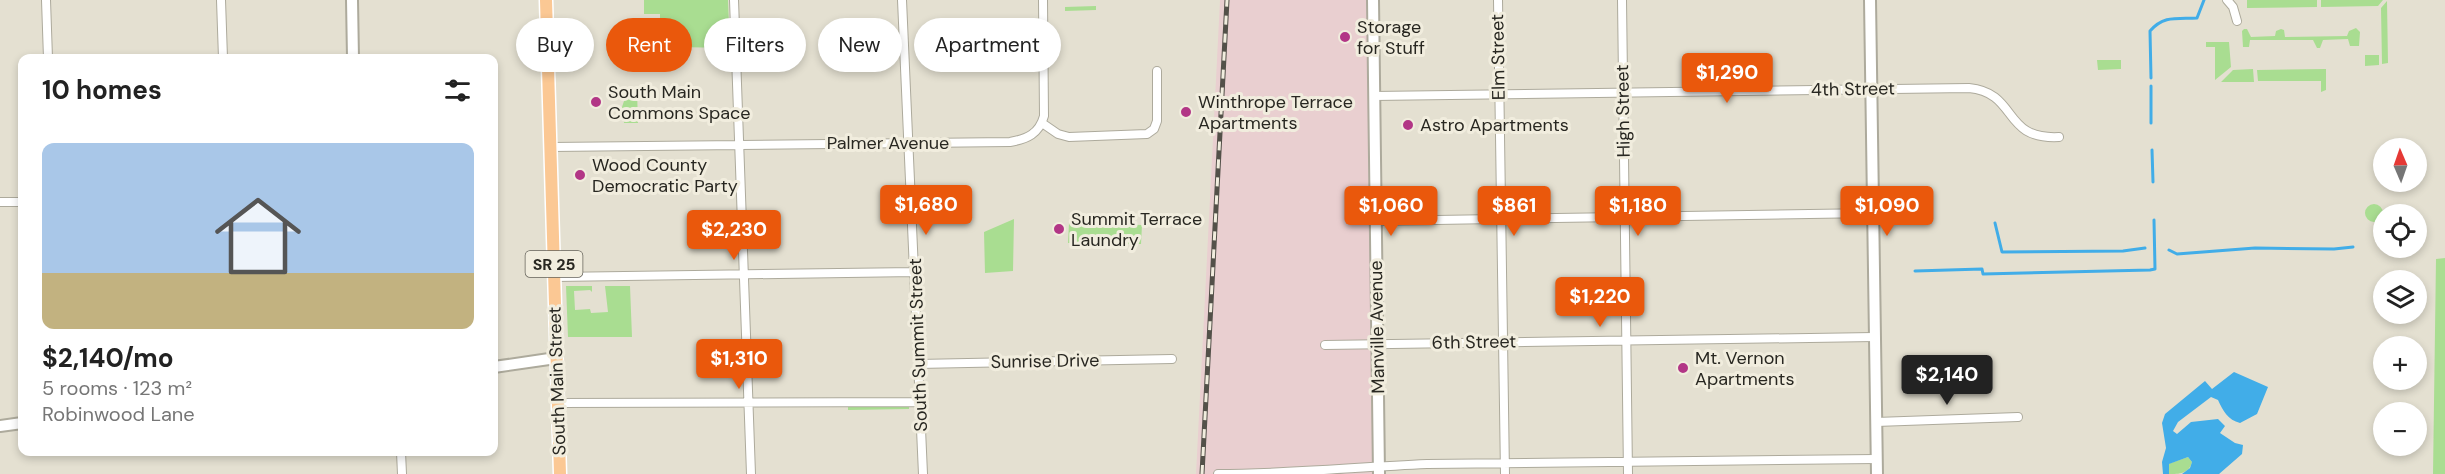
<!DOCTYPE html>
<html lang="en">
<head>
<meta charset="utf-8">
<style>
	:root { --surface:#fff; --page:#f6f6f6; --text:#222; --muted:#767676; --line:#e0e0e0; --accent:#ea580c }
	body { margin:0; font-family:"DM Sans",sans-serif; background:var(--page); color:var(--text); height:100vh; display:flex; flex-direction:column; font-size:22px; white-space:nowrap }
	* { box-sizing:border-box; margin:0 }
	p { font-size:20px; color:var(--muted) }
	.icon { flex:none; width:33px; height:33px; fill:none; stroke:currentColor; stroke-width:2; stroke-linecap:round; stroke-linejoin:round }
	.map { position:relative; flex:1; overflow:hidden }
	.panel { position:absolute; left:18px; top:54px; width:480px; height:402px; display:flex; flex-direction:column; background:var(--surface); border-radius:12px; box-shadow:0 3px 9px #0003 }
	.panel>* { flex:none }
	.banner { position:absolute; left:516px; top:18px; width:570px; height:54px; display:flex; gap:12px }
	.needle { width:39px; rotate:358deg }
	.controls { position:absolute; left:2373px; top:138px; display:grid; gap:12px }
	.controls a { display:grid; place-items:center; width:54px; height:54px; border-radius:50%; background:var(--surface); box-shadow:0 3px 9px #0003; font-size:30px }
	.price { position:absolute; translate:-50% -51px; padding:0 14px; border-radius:6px; background:var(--accent); color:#fff; font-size:20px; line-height:39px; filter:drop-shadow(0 2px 3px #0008) }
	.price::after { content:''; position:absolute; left:50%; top:36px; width:18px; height:14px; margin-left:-9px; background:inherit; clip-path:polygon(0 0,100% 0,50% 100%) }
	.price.on { background:#222; color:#fff }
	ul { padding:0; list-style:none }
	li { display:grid; align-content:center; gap:12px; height:318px; padding:0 24px }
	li+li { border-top:2px solid var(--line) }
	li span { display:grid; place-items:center; height:186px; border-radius:12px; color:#555 }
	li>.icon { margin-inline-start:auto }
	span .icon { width:108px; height:108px; fill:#fffc; stroke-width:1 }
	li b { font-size:26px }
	h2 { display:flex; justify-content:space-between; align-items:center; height:72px; padding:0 24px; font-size:26px }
	.pill { padding:0 21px; border-radius:27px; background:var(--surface); box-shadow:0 3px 9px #0003; font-size:21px; line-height:54px }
	.pill.on { background:var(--accent); color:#fff }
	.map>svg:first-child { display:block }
</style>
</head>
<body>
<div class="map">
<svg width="2445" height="474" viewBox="0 0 2445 474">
	<rect width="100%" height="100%" fill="#e4e0d1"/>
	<!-- industrial -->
	<path fill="#e9cfd0" d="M1220,0H1373L1379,474H1196Z"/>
	<!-- green -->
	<path fill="#a9dd91" d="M644,0H728L730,48L677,47V23H660V14H644Z
		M2247,0H2317V7L2247,8Z
		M2321,0H2383L2378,6L2321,7Z
		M2387,1L2388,63L2382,64L2381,8Z
		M1096,6V10L1065,11V7Z
		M2356,28L2360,32L2359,46H2350L2348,39L2323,40L2320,48H2317L2313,40H2250L2249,47H2243L2242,31L2244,29H2247L2251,37L2275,36L2276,31L2281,29L2284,30L2285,37L2347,36L2349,31Z
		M2206,42H2229L2231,67L2215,80V47H2206Z
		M2365,55H2379V65L2365,66Z
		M2097,60H2121V69L2098,70Z
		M2253,69L2254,82H2221L2233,70Z
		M2326,69V90L2321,92V81H2258L2257,70Z
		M631,87L637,90L638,123H624L622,107L628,89Z
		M2365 213a9 9 0 1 1 18 0a9 9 0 1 1-18 0Z
		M1014,219L1013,271L985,273L984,232Z
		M1069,223L1142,225L1141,244L1068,243Z
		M2445,258V474H2433L2436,259Z
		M566,286H592V292L590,290L574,291L575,310L590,309L591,313L608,312L605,286H630L632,337H568Z
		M909,405V409L848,410V406Z
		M2188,457L2192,462C2189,474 2179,474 2169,474L2168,464Z"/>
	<!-- water -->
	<path fill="#41ade8" d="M2234,372L2268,387L2257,414L2240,423C2228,420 2223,411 2218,400L2211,397L2178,422L2173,431L2177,434L2191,422L2218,419L2225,426L2220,433L2235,443L2243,445L2242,454L2219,474H2182L2190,468L2192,462L2188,457L2169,464V474H2163L2162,462L2166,448L2162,423L2165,414L2205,381L2212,389Z"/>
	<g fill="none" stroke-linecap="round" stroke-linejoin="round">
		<!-- stream -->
		<path stroke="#41ade8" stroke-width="3" d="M2151,78L2150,31C2164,15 2177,19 2197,18L2204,0
			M2151,86V123
			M2152,150L2153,182
			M1995,223L2002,252L2123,251L2145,248
			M2169,250L2177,254L2255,248L2334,249L2353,247
			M1915,271L1982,269L1983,274L2150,270L2155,269L2154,220"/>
		<defs>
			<path id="street" d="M46,0L48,58
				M221,0L223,58
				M734,0L751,474
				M902,0L923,474
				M1498,0L1505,474
				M1622,0L1628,474
				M2227,0L2233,7L2237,21
				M1374,96L1969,88C2019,93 2001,140 2059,137
				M1042,123L1058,134L1069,137L1147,134L1154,129L1157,121V71
				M551,147L1010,142C1027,139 1039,134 1044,116L1043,0
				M0,202H22
				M1376,221L1873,213
				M555,277L915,272
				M1325,345L1874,337
				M918,364L1172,359
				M557,403L920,402
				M1876,422L2018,417
				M401,452L402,474
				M1218,474C1288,474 1357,467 1427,464L1876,459"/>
			<path id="secondary" d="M352,0L353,58
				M1373,0L1379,474
				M1870,0L1877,474
				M494,367L556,358
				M0,426L22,423"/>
			<path id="primary" d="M546,0L560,474"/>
		</defs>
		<!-- street casing -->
		<use href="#street" stroke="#adaa9c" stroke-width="10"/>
		<!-- secondary casing -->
		<use href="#secondary" stroke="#adaa9c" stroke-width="14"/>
		<!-- primary casing -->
		<use href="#primary" stroke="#fff" stroke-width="15"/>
		<!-- street -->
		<use href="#street" stroke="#fff" stroke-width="8"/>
		<!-- secondary -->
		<use href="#secondary" stroke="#fff" stroke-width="10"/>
		<!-- primary -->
		<use href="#primary" stroke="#fbc894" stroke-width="12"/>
		<defs>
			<path id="rail" d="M1202,474L1227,0"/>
		</defs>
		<!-- rail casing -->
		<use href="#rail" stroke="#535149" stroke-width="5"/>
		<!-- rail -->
		<use href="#rail" stroke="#f1edde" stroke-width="3" stroke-dasharray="9" stroke-linecap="butt"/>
	</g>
	<!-- markers -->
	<g fill="#b23686" stroke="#f1edde" stroke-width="2">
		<circle cx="1345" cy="37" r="6"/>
		<circle cx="596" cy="102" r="6"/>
		<circle cx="1186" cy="112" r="6"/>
		<circle cx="1408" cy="125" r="6"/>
		<circle cx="580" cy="175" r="6"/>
		<circle cx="1059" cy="229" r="6"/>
		<circle cx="1683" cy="368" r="6"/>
	</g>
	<g text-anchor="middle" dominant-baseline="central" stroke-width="6" stroke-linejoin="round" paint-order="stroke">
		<!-- shield labels -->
		<rect fill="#f1edde" stroke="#64625a" stroke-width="1.5" x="525.5" y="251" width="57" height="26" rx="4.5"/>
		<g font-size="16" font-weight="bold" fill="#282721">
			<text x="554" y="264">SR 25</text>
		</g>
		<!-- poi labels -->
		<g font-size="18" fill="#282721" stroke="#f1edde" text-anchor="start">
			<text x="1357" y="27">Storage<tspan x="1357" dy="21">for Stuff</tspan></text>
			<text x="608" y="92">South Main<tspan x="608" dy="21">Commons Space</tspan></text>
			<text x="1198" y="102">Winthrope Terrace<tspan x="1198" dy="21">Apartments</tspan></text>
			<text x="1420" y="125">Astro Apartments</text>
			<text x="592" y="165">Wood County<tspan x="592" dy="21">Democratic Party</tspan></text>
			<text x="1071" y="219">Summit Terrace<tspan x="1071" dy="21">Laundry</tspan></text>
			<text x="1695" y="358">Mt. Vernon<tspan x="1695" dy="21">Apartments</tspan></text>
		</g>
		<!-- street labels -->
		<g font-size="18" fill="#282721" stroke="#f1edde">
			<text transform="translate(1498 57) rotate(-91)">Elm Street</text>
			<text transform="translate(1853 89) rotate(-1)">4th Street</text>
			<text transform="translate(1623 111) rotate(-91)">High Street</text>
			<text x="888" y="143">Palmer Avenue</text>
			<text transform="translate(1377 327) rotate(-91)">Manville Avenue</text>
			<text transform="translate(1474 342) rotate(-1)">6th Street</text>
			<text transform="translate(918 345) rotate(-92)">South Summit Street</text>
			<text transform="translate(1045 361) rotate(-1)">Sunrise Drive</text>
			<text transform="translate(557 381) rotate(-92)">South Main Street</text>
		</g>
	</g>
</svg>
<div class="controls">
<a><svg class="needle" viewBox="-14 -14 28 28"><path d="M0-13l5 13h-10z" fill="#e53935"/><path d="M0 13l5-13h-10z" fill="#767676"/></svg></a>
<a><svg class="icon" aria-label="locate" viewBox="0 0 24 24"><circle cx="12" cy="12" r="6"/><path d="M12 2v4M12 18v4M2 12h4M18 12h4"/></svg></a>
<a><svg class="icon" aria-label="layers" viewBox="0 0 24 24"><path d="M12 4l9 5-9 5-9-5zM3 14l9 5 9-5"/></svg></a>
<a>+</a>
<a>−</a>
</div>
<b class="price" style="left:1727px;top:104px">$1,290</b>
<b class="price" style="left:926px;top:236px">$1,680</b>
<b class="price" style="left:1391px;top:237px">$1,060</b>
<b class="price" style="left:1514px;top:237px">$861</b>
<b class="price" style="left:1638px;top:237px">$1,180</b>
<b class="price" style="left:1887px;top:237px">$1,090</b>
<b class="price" style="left:734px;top:261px">$2,230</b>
<b class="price" style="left:1600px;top:328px">$1,220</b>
<b class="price" style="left:739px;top:390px">$1,310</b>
<b class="price on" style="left:1947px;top:406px">$2,140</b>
<div class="banner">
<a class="pill">Buy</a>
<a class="pill on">Rent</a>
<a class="pill">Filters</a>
<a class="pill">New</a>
<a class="pill">Apartment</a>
</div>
<section class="panel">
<h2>10 homes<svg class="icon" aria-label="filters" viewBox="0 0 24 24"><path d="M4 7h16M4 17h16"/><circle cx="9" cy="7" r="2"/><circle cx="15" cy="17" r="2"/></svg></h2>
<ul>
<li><span style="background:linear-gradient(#a9c7e8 70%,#c2b280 0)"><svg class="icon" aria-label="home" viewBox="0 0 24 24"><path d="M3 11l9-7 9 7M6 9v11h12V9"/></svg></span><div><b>$2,140/mo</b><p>5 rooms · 123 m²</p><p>Robinwood Lane</p></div></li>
</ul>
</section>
</div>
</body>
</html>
